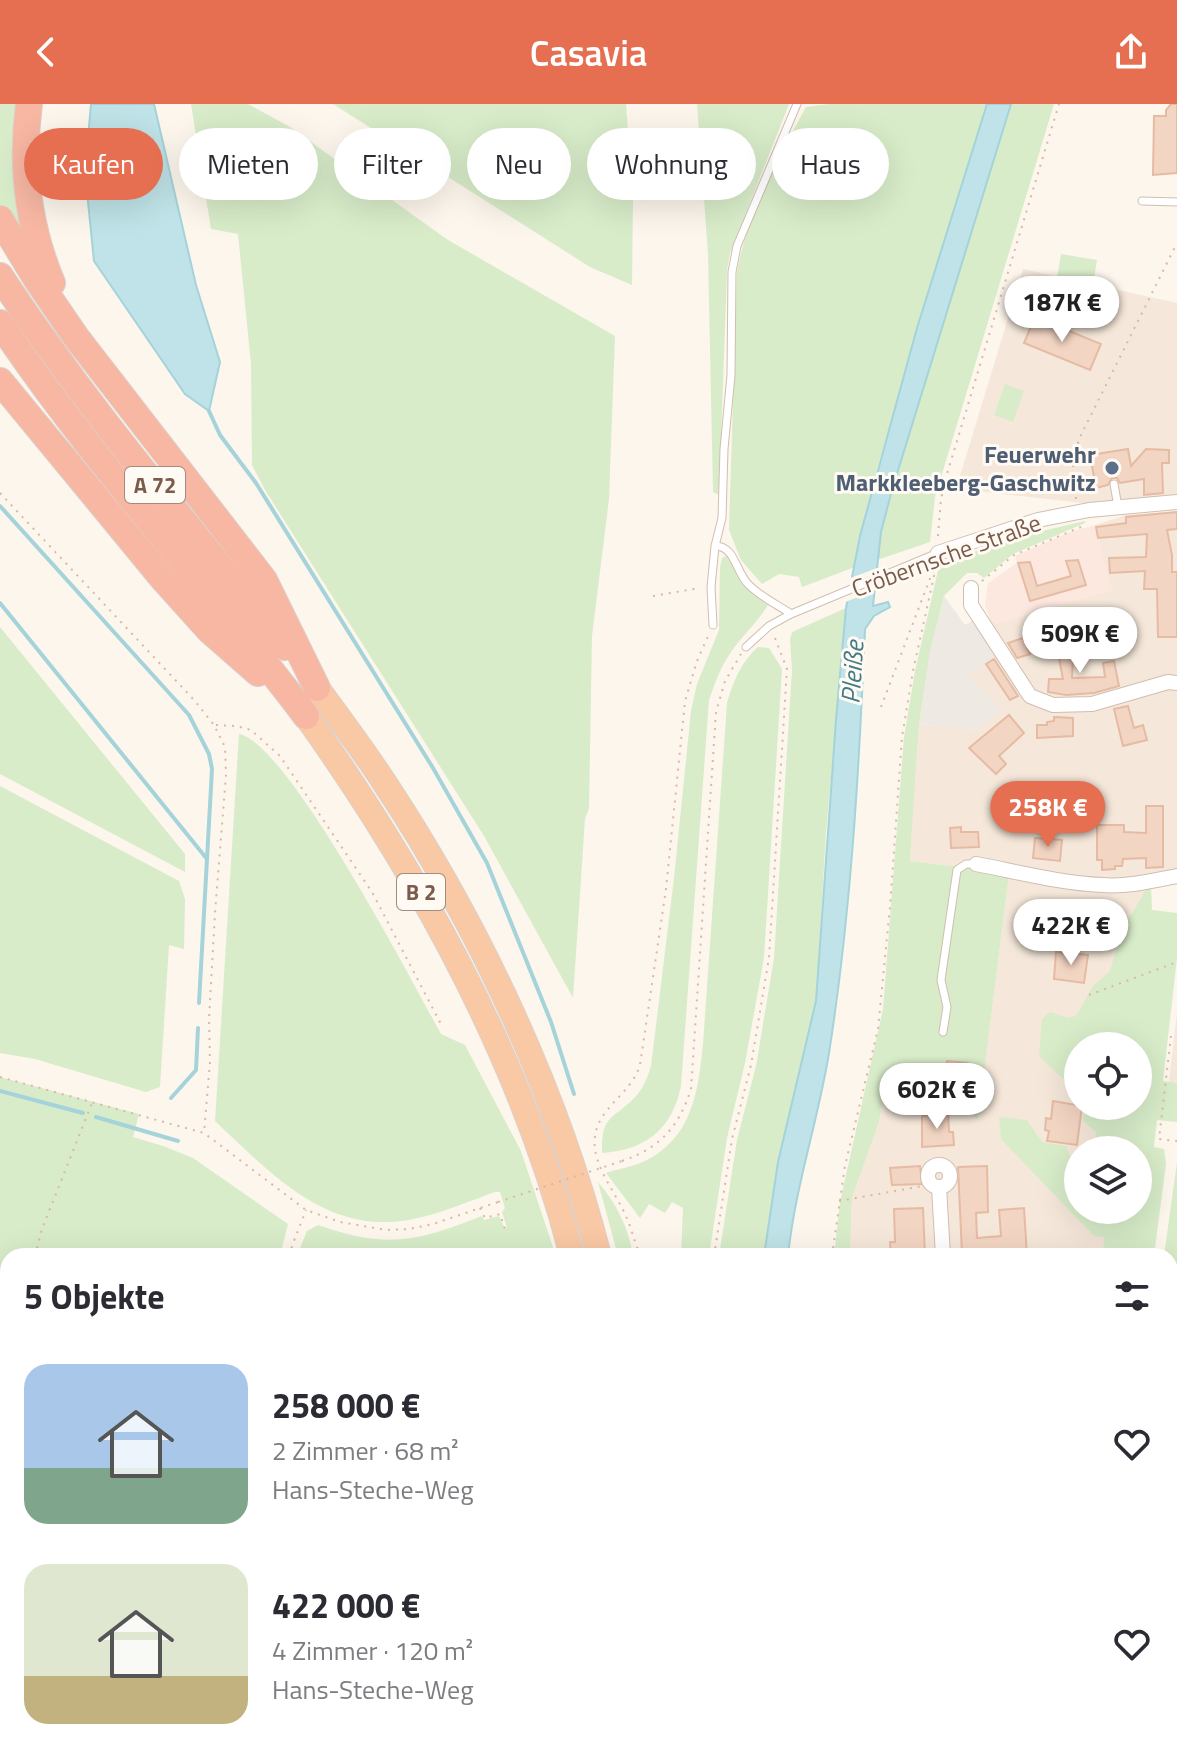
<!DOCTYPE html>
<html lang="de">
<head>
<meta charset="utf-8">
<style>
	:root { --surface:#fff; --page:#f2f2f3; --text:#2b2b33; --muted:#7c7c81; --accent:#e76f51 }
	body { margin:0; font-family:"Titillium Web",sans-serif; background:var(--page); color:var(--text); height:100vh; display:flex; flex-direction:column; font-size:30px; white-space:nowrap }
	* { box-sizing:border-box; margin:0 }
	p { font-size:26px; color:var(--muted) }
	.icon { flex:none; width:44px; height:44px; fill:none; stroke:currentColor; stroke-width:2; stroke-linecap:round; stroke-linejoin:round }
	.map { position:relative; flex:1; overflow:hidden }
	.panel { position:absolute; left:0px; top:1144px; width:1178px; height:512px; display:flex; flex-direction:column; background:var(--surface); border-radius:24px 24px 0 0; box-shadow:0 8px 32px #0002 }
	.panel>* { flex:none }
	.hud { position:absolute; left:24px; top:24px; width:1130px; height:72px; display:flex; gap:16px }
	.tools { position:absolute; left:1064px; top:928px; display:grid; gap:16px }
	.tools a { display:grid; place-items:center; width:88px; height:88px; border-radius:50%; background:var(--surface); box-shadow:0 8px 32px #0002; font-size:40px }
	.price { position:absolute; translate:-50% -68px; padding:0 18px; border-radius:28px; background:#fff; color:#222; font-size:26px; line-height:52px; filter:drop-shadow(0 2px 4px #0008) }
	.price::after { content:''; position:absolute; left:50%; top:48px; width:24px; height:18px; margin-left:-12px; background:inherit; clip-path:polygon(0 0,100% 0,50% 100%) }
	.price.current { background:var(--accent); color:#fff }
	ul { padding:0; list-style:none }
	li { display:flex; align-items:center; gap:24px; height:200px; padding:0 24px }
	li span { display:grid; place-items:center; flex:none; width:224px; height:160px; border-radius:24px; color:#555 }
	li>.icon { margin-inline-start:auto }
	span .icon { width:96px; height:96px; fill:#fffc; stroke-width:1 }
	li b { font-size:34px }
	h2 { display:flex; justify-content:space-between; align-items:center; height:96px; padding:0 24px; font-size:34px }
	.chip { padding:0 28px; border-radius:36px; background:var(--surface); box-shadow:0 8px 32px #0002; font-size:28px; line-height:72px }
	.chip.current { background:var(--accent); color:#fff }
	header { display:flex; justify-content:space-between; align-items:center; height:104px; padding:0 24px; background:var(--accent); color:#fff; font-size:36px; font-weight:600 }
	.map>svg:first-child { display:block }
</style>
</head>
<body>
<header><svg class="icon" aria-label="back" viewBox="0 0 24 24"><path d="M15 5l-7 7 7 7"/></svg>Casavia<svg class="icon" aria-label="share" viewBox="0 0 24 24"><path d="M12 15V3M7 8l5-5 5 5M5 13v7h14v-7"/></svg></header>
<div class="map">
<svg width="1177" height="1656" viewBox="0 0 1177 1656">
	<rect width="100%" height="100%" fill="#fdf6ec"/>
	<!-- residential -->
	<path fill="#f5e8da" d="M1023,165L1177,199V390L1092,400L956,385Z
		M1177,407V777L1148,782L1078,942V1002H1120L1115,1046H1078V1106H1107L1103,1149L1110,1148V1152H850L852,1094L879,1018L886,980L947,992L978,1015L1009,771L965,757L952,762L910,757L919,620L976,626L1001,606L968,572L980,524L1111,486L1095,421L1126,411Z
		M1177,908V979L1169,978Z
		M1170,1282L1177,1283V1656H913L909,1648H1170Z"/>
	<!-- commercial -->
	<path fill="#fde8e0" d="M1095,421L1112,486L992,521L985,501L988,479L1017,459L1015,452L1070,428Z"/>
	<!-- industrial -->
	<path fill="#efe9e4" d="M944,492L965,521L975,515L998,553L968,572L1001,606L976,626L919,620L930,548Z"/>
	<!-- green -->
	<path fill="#d8ecc9" d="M0,0H21L33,149L0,108Z
		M191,0H248L290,23L448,136L615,232L609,395L592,532L589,704L585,715L573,894L484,732L265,386L252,361L251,260L238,130L211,125Z
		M333,0H626L633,93L632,181L590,163Z
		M697,0H789L730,149L727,167L719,391L713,388L708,150Z
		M829,0H987L878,361L855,463L802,483L799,473L779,470L762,480L741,456L729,426L737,168C747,111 778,54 806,3Z
		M1011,0H1054L935,393L930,438L877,456L881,428L928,265Z
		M1061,150L1097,156L1092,186L1056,180Z
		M1005,280L1024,287L1013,318L994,311Z
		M1085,417V419L1013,450L984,474L977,469H967L944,492L930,548L919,620L910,757L952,762L977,754L1009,771L978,1016L947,992L886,980L879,1018L852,1094L850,1152H834L840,1098L883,905L904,633L915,567L939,462L1003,436Z
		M726,452L751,488L768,501C757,519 743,531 731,548C721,562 715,579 709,596L681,982C672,1026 645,1046 602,1049C601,1008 615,1016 637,991C644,983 648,972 651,962L674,774L691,607L697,580L719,526L720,464L722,454Z
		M846,504L826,729L816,897L778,1058L764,1152H719L737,1036L756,962L774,854L792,566L790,536L792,528Z
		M0,523L185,750V768L0,670Z
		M758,543L769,544L782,565L764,854L745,959L727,1034L709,1152H681L683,1104L672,1098L665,1109L649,1100L640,1114L606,1069C618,1065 631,1063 643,1058C692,1035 698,989 703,940L727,599C733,578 741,558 758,543Z
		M239,630C288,639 413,879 441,930L465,941L521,1047L556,1152H297L307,1127L318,1121C386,1145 416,1138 482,1112L484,1116L499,1112L505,1125L507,1124L502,1108L505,1104L500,1088H495C461,1100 425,1117 388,1118C317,1121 263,1062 215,1017Z
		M0,682L179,777L185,795L184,845L169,841L160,983L146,988L35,955L0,949Z
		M1148,782H1151L1152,806L1177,809V854L1163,977L1177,979V1018L1157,1016L1154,1043L1164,1045L1166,1060L1154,1152H1110V1148L1103,1149L1104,1133L1094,1132L1001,1035L999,1013L1027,1016L1042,1038L1066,1042L1075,1062L1078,1063V1106H1138V1046H1096V1028L1083,1017L1085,1002H1138V942H1078V980L1062,974L1039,952L1042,915L1050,908L1068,914L1077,911L1092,883L1110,867L1121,828Z
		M0,973L139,1010L133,1033L163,1042L193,1054L288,1120L280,1152H8V1258L0,1257Z
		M1177,1058V1277L1170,1276V1152H1164Z
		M598,1078C616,1099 629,1124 633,1152H618Z
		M506,1648H619V1656H505Z
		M681,1648H729V1656H681Z
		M788,1648H909L913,1656H788Z"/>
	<!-- water -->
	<path fill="#bfe3e8" stroke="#a5d3da" stroke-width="2" d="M91,0H154L196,181L220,258L209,307L185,290L94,157L85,68Z
		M987,0H1011L892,386L881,428L873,502L888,498L890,503L874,512L865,525C859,667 851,809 829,949C818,1017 795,1083 788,1152H764L778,1058L816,897L836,616L846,504L860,432L917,224Z
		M0,1257L8,1258V1472L0,1474Z
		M170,1648H506L505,1656H170Z"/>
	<!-- pier -->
	<path fill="#fdf6ec" d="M880,463L878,485L843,499L848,475Z"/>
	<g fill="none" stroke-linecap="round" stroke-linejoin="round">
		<!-- stream -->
		<path stroke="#a5d3da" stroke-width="4" d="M209,307L220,331L256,379L433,664L487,759L551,918L574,990
			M0,402L189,611L209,650L212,665L199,899
			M0,499L207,755
			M0,987L83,1009
			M171,994L196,966L198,924
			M96,1013L178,1037"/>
	</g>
	<!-- building -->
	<path fill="#f3d5c3" stroke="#e6bba3" stroke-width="2" d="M1171,0H1177V69L1153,71L1154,12H1166V6Z
		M1035,213L1101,240L1090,266L1024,239Z
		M1128,345L1131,362L1146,345L1169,346V359H1162L1163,389L1144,391V375L1120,379L1117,374H1112L1108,381L1096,384L1090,351Z
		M1177,408V425L1167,426L1172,451V468H1177V533H1158L1157,485H1144L1145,467L1110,469L1109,454L1146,453L1147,430L1098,434L1096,423L1126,419V413Z
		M1078,456L1086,481L1030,497L1018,459L1030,458L1037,482L1071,472L1066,457Z
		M1023,534L1030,550L1017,554L1008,539Z
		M1074,535L1072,574L1105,573L1103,559L1114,557L1119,582L1094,589L1066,591L1048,588L1049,575H1063L1056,539Z
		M994,555L1018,592L1010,596L986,560Z
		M1128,602L1134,624L1143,621L1147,636L1123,642L1114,605Z
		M1009,611L1024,629L999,652L1006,660L996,670L969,644Z
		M1054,613L1073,614V632L1037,634V621H1047V618L1054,617Z
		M1146,702H1163V763L1146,764V754L1123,755L1122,762H1115V765L1102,766V756H1097V721H1124V728L1146,729Z
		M961,723V728H978L979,743L951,744L950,724Z
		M1035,734L1062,736L1060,757L1033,754Z
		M1056,848L1088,851L1084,879L1054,875Z
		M947,957L968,959L966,974L945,971Z
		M1053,997L1082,1002L1077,1041L1047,1037L1049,1027L1045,1026L1046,1014L1051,1015Z
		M948,1008L949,1028H953L954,1041L922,1043V1012Z
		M920,1062L922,1080L892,1081L890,1064Z
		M987,1062L988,1108L976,1109L977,1134L1001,1132L999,1106L1024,1104L1027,1152H1006V1149H962L958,1063Z
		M923,1104L925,1152H891L890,1138H895L894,1105Z"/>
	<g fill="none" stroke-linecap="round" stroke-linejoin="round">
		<defs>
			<path id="service" d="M1142,97L1177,98
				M1114,380L1118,403
				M715,442C735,442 736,468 748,480C759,492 778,501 791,510
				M713,521L711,483L715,442L722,414L724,345L731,271L732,168L737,142L797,0
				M746,543L769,522L791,510L938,449
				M943,928L947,903L941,876L957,766L966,760H976"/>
			<path id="minor" d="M938,449L1038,416L1089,406L1177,398
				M971,484V501L1030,592L1053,601L1092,600L1168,578L1177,579
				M976,760C1018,768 1060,779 1102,781C1127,783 1152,777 1177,772
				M928 1072a11 11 0 1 1 22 0a11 11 0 1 1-22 0Z
				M939,1083L943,1152
				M1036,1648V1656"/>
			<path id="trunk" d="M317,584C340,615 363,646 384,678C478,820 557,987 599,1152
				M306,612C422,775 522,956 572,1152
				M635,1656V1648
				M661,1656V1648"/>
			<path id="motorway" d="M29,0C21,61 28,122 52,179
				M0,115L37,176L76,233L264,476L317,584
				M0,172C86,303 188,421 285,543
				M0,219C92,357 206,479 306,612
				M0,277L164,476L209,526L258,569"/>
		</defs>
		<!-- service casing -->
		<use href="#service" stroke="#d1beb0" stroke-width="9"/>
		<!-- minor casing -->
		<use href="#minor" stroke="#d1beb0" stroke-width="16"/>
		<!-- trunk casing -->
		<use href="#trunk" stroke="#dad1cd" stroke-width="26"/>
		<!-- motorway casing -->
		<use href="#motorway" stroke="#dad1cd" stroke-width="28"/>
		<!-- path -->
		<path stroke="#d9b8a5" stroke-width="2" stroke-dasharray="2 6" stroke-linecap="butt" d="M0,389L195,597L214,621L225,643L226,671L215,809L209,915L210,958L204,1029
			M1076,395L1073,360L1079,335L1177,139
			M938,432L941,395L947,370L1059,0
			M982,477L1014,451L1081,423
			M653,492L700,484
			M881,603L934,464
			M216,621L236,622L251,626L280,652L372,788L443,924
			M1089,891L1177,858
			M1171,932L1159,1035L1177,1037
			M0,973L204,1029L306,1106L340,1118L386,1126L409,1125L433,1120L498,1098
			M622,1057C660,1044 679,1023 691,985L716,608L725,577L741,550
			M839,1097L923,1082
			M480,1104L485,1114L500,1110L505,1125
			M35,1152L42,1125L92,999
			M290,1152L292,1142L306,1106
			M641,1152C635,1141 633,1129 628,1117C616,1085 580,1051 601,1015C613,995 633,984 640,961L666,785L685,597L697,557L709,530
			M714,1152L732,1035L751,961L769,854L787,565L775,534
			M832,1152L845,1062L878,925L890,803L902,633L913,567L936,463
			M1170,1280H1177
			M785,1648L786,1656
			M517,1656V1648
			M699,1656V1648"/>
		<!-- service -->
		<use href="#service" stroke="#fff" stroke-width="7"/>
		<!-- minor -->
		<use href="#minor" stroke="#fff" stroke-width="14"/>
		<!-- trunk -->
		<use href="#trunk" stroke="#f9c8a4" stroke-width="24"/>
		<!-- motorway -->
		<use href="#motorway" stroke="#f7b7a3" stroke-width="26"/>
		<!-- path-bridge -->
		<path stroke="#d9b8a5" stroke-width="2" stroke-dasharray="2 6" stroke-linecap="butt" d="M498,1098L622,1057"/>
	</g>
	<!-- markers -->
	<circle fill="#5c6f8a" stroke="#fffaf3" stroke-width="3" cx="1112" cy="364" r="8"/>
	<g text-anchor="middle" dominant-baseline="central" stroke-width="6" stroke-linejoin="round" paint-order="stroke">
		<!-- shield labels -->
		<g fill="#fffaf3" stroke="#a28b7f" stroke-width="2">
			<rect x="125" y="363" width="60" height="36" rx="6"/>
			<rect x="397" y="770" width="48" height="36" rx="6"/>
		</g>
		<g font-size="22" font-weight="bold" fill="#7a5c4d">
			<text x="155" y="381">A 72</text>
			<text x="421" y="788">B 2</text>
		</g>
		<!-- service labels -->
		<g font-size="24" font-weight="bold" fill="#4e5e75" stroke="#fffaf3" text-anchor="end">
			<text x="1096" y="350">Feuerwehr<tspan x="1096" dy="28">Markkleeberg-Gaschwitz</tspan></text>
		</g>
		<!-- street labels -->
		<g font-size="24" fill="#7a5c4d" stroke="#fffaf3">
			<text transform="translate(946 451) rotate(-20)">Cröbernsche Straße</text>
		</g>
		<!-- water labels -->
		<g font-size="26" font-style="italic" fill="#437c86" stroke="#fffaf3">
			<text transform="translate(852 568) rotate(-86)">Pleiße</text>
		</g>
	</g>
</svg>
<div class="tools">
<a><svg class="icon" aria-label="locate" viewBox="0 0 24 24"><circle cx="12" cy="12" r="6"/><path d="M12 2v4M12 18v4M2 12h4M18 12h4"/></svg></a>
<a><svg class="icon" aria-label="layers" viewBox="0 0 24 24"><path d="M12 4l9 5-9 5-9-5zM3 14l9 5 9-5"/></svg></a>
</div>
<b class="price" style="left:1062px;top:240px">187K €</b>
<b class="price" style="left:1080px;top:571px">509K €</b>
<b class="price current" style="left:1048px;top:745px">258K €</b>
<b class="price" style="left:1071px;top:863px">422K €</b>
<b class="price" style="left:937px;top:1027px">602K €</b>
<div class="hud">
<a class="chip current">Kaufen</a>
<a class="chip">Mieten</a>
<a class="chip">Filter</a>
<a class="chip">Neu</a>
<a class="chip">Wohnung</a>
<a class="chip">Haus</a>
</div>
<section class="panel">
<h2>5 Objekte<svg class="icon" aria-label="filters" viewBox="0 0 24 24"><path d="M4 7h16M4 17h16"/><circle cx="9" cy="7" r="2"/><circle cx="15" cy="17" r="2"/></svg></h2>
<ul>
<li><span style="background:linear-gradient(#a9c7e8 65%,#7fa58c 0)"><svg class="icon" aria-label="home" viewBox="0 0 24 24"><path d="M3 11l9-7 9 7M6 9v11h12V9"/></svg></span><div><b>258 000 €</b><p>2 Zimmer · 68 m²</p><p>Hans-Steche-Weg</p></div><svg class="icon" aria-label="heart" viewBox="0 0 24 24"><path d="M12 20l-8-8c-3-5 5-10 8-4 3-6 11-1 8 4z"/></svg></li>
<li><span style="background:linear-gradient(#dfe7d0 70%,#c2b280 0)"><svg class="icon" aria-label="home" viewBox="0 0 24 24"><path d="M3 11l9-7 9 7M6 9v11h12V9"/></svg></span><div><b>422 000 €</b><p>4 Zimmer · 120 m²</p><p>Hans-Steche-Weg</p></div><svg class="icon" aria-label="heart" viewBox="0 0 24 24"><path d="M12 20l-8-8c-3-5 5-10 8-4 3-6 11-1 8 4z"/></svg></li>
</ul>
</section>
</div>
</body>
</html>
